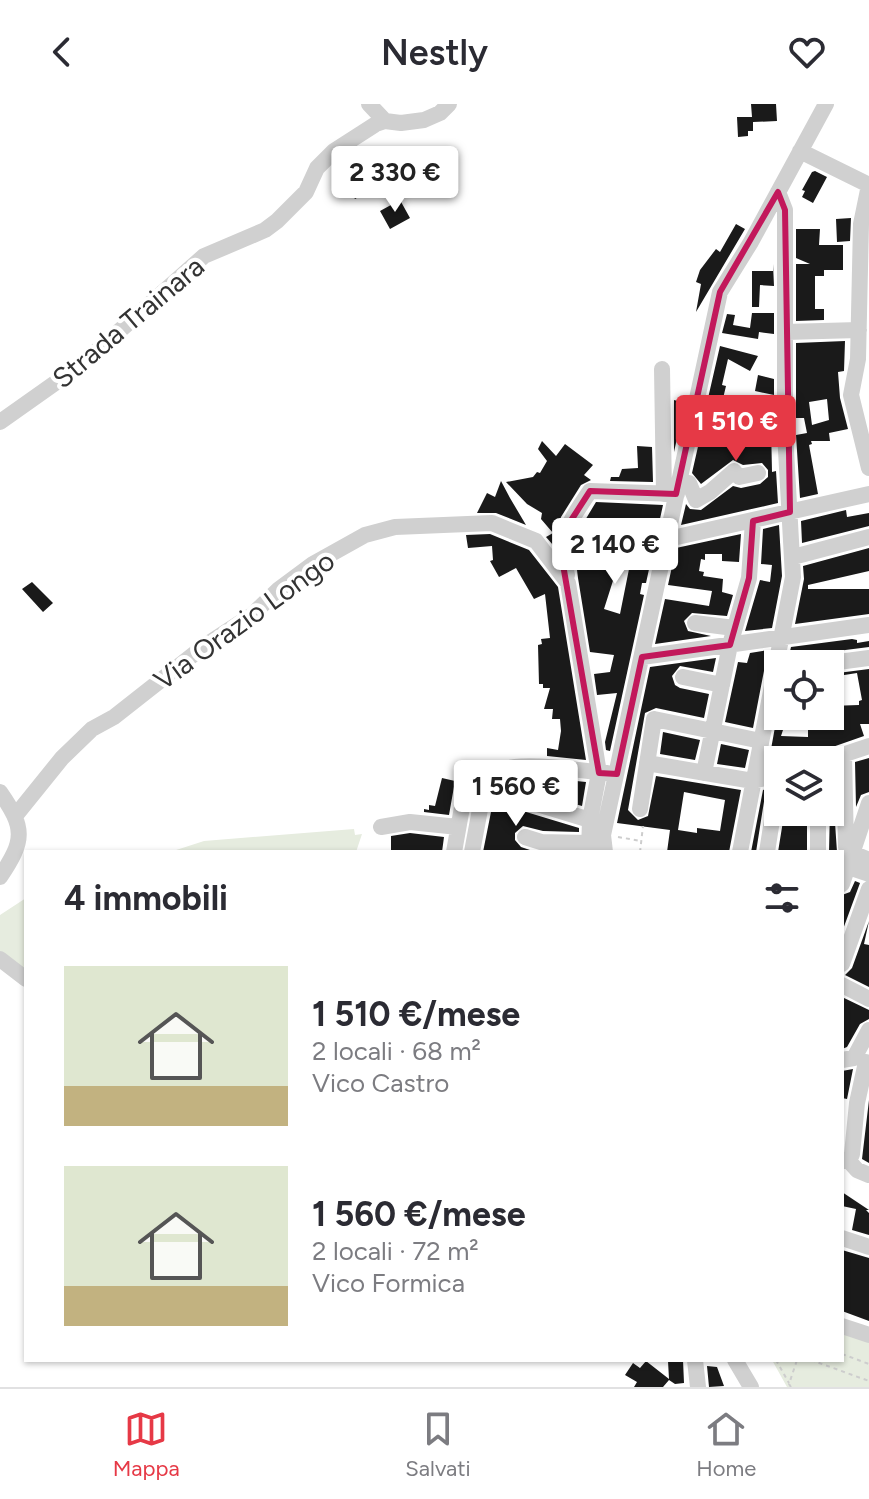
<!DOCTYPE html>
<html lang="it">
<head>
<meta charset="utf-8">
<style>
	:root { --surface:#fff; --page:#f7f7f7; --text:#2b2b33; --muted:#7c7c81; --line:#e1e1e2; --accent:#e63946 }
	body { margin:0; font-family:Figtree,sans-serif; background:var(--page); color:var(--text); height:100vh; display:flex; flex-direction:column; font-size:30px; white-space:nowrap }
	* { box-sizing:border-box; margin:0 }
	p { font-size:26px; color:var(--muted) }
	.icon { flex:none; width:44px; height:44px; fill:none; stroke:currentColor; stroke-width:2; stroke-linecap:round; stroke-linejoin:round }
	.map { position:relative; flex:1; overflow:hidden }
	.sheet { position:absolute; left:24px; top:746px; width:820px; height:512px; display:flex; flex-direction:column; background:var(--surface); border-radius:0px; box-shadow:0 2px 6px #0004 }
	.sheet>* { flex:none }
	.controls { position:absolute; left:764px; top:546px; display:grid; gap:16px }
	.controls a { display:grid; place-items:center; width:80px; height:80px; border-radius:0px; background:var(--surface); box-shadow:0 2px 6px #0004; font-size:40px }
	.price { position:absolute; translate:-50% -68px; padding:0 18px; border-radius:8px; background:#fff; color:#222; font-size:26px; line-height:52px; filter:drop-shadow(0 2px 4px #0008) }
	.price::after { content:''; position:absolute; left:50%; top:48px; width:24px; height:18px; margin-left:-12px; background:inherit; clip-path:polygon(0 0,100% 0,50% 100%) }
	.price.current { background:var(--accent); color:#fff }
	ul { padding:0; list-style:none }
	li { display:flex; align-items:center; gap:24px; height:200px; padding:0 40px }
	li span { display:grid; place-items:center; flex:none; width:224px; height:160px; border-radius:0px; color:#555 }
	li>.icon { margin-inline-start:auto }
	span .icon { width:96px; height:96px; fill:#fffc; stroke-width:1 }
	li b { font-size:34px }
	h2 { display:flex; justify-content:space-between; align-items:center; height:96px; padding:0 40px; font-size:34px }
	header { display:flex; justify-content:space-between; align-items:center; height:104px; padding:0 40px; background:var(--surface); font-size:36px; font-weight:600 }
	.tabs { display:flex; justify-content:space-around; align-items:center; height:112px; border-top:2px solid var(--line); background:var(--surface); font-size:22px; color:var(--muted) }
	.tabs a { display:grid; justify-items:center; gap:4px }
	.tabs .current { color:var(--accent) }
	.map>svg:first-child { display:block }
</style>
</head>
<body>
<header><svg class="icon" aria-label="back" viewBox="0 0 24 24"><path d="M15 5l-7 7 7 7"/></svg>Nestly<svg class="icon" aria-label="heart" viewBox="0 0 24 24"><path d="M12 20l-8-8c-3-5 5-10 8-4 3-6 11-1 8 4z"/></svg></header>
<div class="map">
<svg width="869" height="1283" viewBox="0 0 869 1283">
	<rect width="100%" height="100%" fill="#fff"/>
	<!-- green -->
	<path fill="#e6ecdf" d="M354,725L355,731L362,730L356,748H170L204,737Z
		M26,794V867L0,847V811Z
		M842,1228L869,1238V1283H787L772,1256H842Z"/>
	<!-- building -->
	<path fill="#1a1a1a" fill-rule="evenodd" d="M751,0H776L777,17L753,18V27H748V32L738,33L737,13H752Z
		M372,66L380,81L355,95L346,80Z
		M815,67L827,73L813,99L802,93L805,87L802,86L812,68Z
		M400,96L410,114L390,125L380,107Z
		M851,114L850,137L837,138L836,115Z
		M736,120L745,125L696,208L701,180L696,178L700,166L716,145L720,148Z
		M796,125H820L819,141H843V166H824V172H815V205H824V216L796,217V160H810L796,154Z
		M773,160L774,182L760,181L759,203H752V167H773Z
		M752,209H774V230L759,228L758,235L722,229L727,210L735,211L733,221L750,224Z
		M845,237L844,267L838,268L840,294L848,325L829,329L830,337H811L812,340L809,341L818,390L800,394L796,331L807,329L804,314H796V239ZM827,295L829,316L812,321L809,298Z
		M720,242L758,252L750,267L728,255L722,281L726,282L720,307L706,303Z
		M758,271L774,275V291L755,287Z
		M738,291L745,295L740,303L761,315L764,303L774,305V322L771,321L772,368L776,367L778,399L681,421L686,400L690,405L701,406L733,382L741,384L760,380L768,373V366L762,359L743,361L733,356L701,380L692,369L702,325L714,329V333L716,329L728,327L732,317L727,310Z
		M685,293L686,294L674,348V296L681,298Z
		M542,337L556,352L565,340L593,361L584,371L591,376L581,381L561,413L553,441L546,433L553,429L541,415L542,409L527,400L506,378L533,373L537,368L540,369L547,357L538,345Z
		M637,342L652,343L653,378L610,377L611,373H619L622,365L638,364Z
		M501,377L510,394L526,421L496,409H477L487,389L495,393Z
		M596,398L663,401L646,479H642L640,490L644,491L610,647L606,646L605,638L617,589L597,591L594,570L610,568L614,551L590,548L578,474L577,466L585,464L577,444L575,446L581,423ZM588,418H636L631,437ZM624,442L633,445L620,510L604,505Z
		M846,406L847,413L869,409V422L802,439L801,417Z
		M779,421L782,472L772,524L745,527L760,476L770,478L772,461L761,460L763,425Z
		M490,430L529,446L558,483L586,656L547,652V644L558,646L561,627L560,615H552L553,605H544L550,584H543V580H539L538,541L542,540L541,535L550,534L545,490L534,495L516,464L499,473L490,457L493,456L492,442L468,444L466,431Z
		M741,430L739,458L722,457V450H705V456L701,455L699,467L704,468L703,472L723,475L722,488L733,491L727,512L692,509L684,517L688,527L711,532L655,540L665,495L709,502L712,487L668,481L676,444Z
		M869,444V467L808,481V485H869V510L795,520L804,475L803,462Z
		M32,478L53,499L43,508L22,485Z
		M852,535L857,536V539L869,537V543L822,549L816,552L812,558L787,560L791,543Z
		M768,546L753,624L725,618L738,558L747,559L750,549Z
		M716,554L713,568L680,562L672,572L675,581L680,584L709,590L704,614L656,604L645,609L628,706L638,716L648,712L656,672L741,686L729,748H667L670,726L617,719L650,563ZM684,688L725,696L720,727L697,724V729L678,726Z
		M869,565V620H860L864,632L824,646L815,654L814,650L790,656H778V659L768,662L775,623L783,626L781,632L808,633V612H830V602L859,601V597L862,596L857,569L838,572L830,570Z
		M663,628L700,636L695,656L660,650Z
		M721,640L749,646L745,664L717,660Z
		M869,654V688L861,691L856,703L855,658Z
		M442,674L455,677L449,711L424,708V705L429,706V701L435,702Z
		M547,674L586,678L582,702L558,695L559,688L545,685Z
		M766,685L756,748H751L763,686Z
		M493,698L579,724V728L543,727L523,722L515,729V736L521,743L536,748H483Z
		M830,704H834L837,748H829Z
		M792,708H807V748H778L784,711H791Z
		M410,729L444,733L442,748H391V732Z
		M855,777L860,779L842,828V791L850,788Z
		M869,817L864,840L869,841V883L845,871L852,864Z
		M842,893L869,906V915L860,920L847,943L842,945Z
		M853,965L847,995L842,994V967Z
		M869,996V1059L862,1055Z
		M842,1088L869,1106H866L869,1109V1131L852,1126L856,1105L842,1102Z
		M842,1146L869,1154V1217L842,1207Z
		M683,1256L684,1279L675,1280L669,1276L663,1283H634L637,1278L625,1271L633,1259L640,1264L646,1257L669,1275L668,1257Z
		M707,1262L717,1263L724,1282L709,1283Z"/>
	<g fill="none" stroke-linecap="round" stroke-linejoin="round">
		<!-- path -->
		<path stroke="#cdcdcd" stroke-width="2" stroke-dasharray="4 4" stroke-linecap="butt" d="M618,733L641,737
			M640,748L643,722
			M842,1250L869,1260
			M776,1256L789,1279
			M811,1256L869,1277
			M791,1283L789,1280L797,1256"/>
		<!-- minor -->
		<path stroke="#d0d0d0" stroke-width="16" d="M369,0L385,17
			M800,47L869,81
			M869,81L861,120L858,255L851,291L869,364
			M785,228L859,226
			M662,265L664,390
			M693,311L721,319
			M0,318L82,260L204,152L265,126L277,117L306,88L317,64L334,47L376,20L385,17L401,19L424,16L440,9L449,0
			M678,383L689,379L696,396L710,388L734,367L739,373L758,369
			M668,435L869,390
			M793,453L869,433
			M567,471C558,432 568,420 590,387L677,390
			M695,519L734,524
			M642,553L869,521
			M823,560L869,554
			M683,573L722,581
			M844,651L846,743L852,749L869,756
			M827,656L869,642
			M647,659L753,677L778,671
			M704,669L730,541L749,474L753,417
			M484,684L590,716
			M0,688C25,724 25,736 0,773
			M640,705L654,615L761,637
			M818,708V748
			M16,711L62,654L92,625L114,613L203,543L252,511L278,486L313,460L365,431L395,423L492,419L536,437L568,479L599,669L590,716L589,748
			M381,723L410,718L458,723
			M525,733L541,738L588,739
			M454,748L466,681C508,651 559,665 607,669
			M472,748L484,684L482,675
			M605,748L603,731L720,188L751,138L826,0
			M740,748L793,473L785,328V106L778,88
			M767,748L778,678
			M848,763L869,770
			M842,780L869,699
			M0,855L26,875
			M842,860L869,785
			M842,881L869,895
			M842,956L854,954L869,926
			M842,1057H849L852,1050L857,999L866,958
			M849,1057L857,1066L869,1071
			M842,1134L869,1143
			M842,1222L869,1231
			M695,1256L698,1283
			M735,1256L751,1283"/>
	</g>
	<!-- marked area -->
	<path fill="none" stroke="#c2185b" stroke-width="6" stroke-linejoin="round" d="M778,88L785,106L790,408L753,417L749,474L730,541L642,553L617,670L599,669L561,449L570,418L590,387L676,390L720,188Z"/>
	<g text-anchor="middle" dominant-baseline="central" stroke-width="8" stroke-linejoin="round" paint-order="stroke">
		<!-- street labels -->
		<g font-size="28" fill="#333" stroke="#fff">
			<text transform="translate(128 218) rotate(-40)">Strada Trainara</text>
			<text transform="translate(244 516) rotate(-36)">Via Orazio Longo</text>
		</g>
	</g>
</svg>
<div class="controls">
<a><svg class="icon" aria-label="locate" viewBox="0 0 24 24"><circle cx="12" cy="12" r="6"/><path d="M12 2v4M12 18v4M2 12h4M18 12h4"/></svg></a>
<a><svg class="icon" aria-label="layers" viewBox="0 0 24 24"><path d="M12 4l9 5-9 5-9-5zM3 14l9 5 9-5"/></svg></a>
</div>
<b class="price" style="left:395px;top:110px">2 330 €</b>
<b class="price current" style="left:736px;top:359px">1 510 €</b>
<b class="price" style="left:615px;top:482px">2 140 €</b>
<b class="price" style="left:516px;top:724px">1 560 €</b>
<section class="sheet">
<h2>4 immobili<svg class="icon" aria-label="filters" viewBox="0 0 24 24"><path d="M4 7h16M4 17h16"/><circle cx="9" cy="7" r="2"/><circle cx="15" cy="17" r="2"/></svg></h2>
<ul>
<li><span style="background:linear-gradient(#dfe7d0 75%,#c2b280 0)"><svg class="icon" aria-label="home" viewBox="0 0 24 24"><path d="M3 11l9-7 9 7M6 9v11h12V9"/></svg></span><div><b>1 510 €/mese</b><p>2 locali · 68 m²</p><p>Vico Castro</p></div></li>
<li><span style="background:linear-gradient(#dfe7d0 75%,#c2b280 0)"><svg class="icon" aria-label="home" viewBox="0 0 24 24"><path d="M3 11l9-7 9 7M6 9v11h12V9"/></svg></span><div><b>1 560 €/mese</b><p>2 locali · 72 m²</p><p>Vico Formica</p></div></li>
</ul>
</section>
</div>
<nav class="tabs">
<a class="current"><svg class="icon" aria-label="map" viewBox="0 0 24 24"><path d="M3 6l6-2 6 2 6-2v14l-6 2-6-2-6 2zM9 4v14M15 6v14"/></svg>Mappa</a>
<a><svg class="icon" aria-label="saved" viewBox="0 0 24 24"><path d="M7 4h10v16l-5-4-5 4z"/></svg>Salvati</a>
<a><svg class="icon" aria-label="home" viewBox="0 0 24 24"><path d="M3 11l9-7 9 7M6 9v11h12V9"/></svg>Home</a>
</nav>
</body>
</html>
